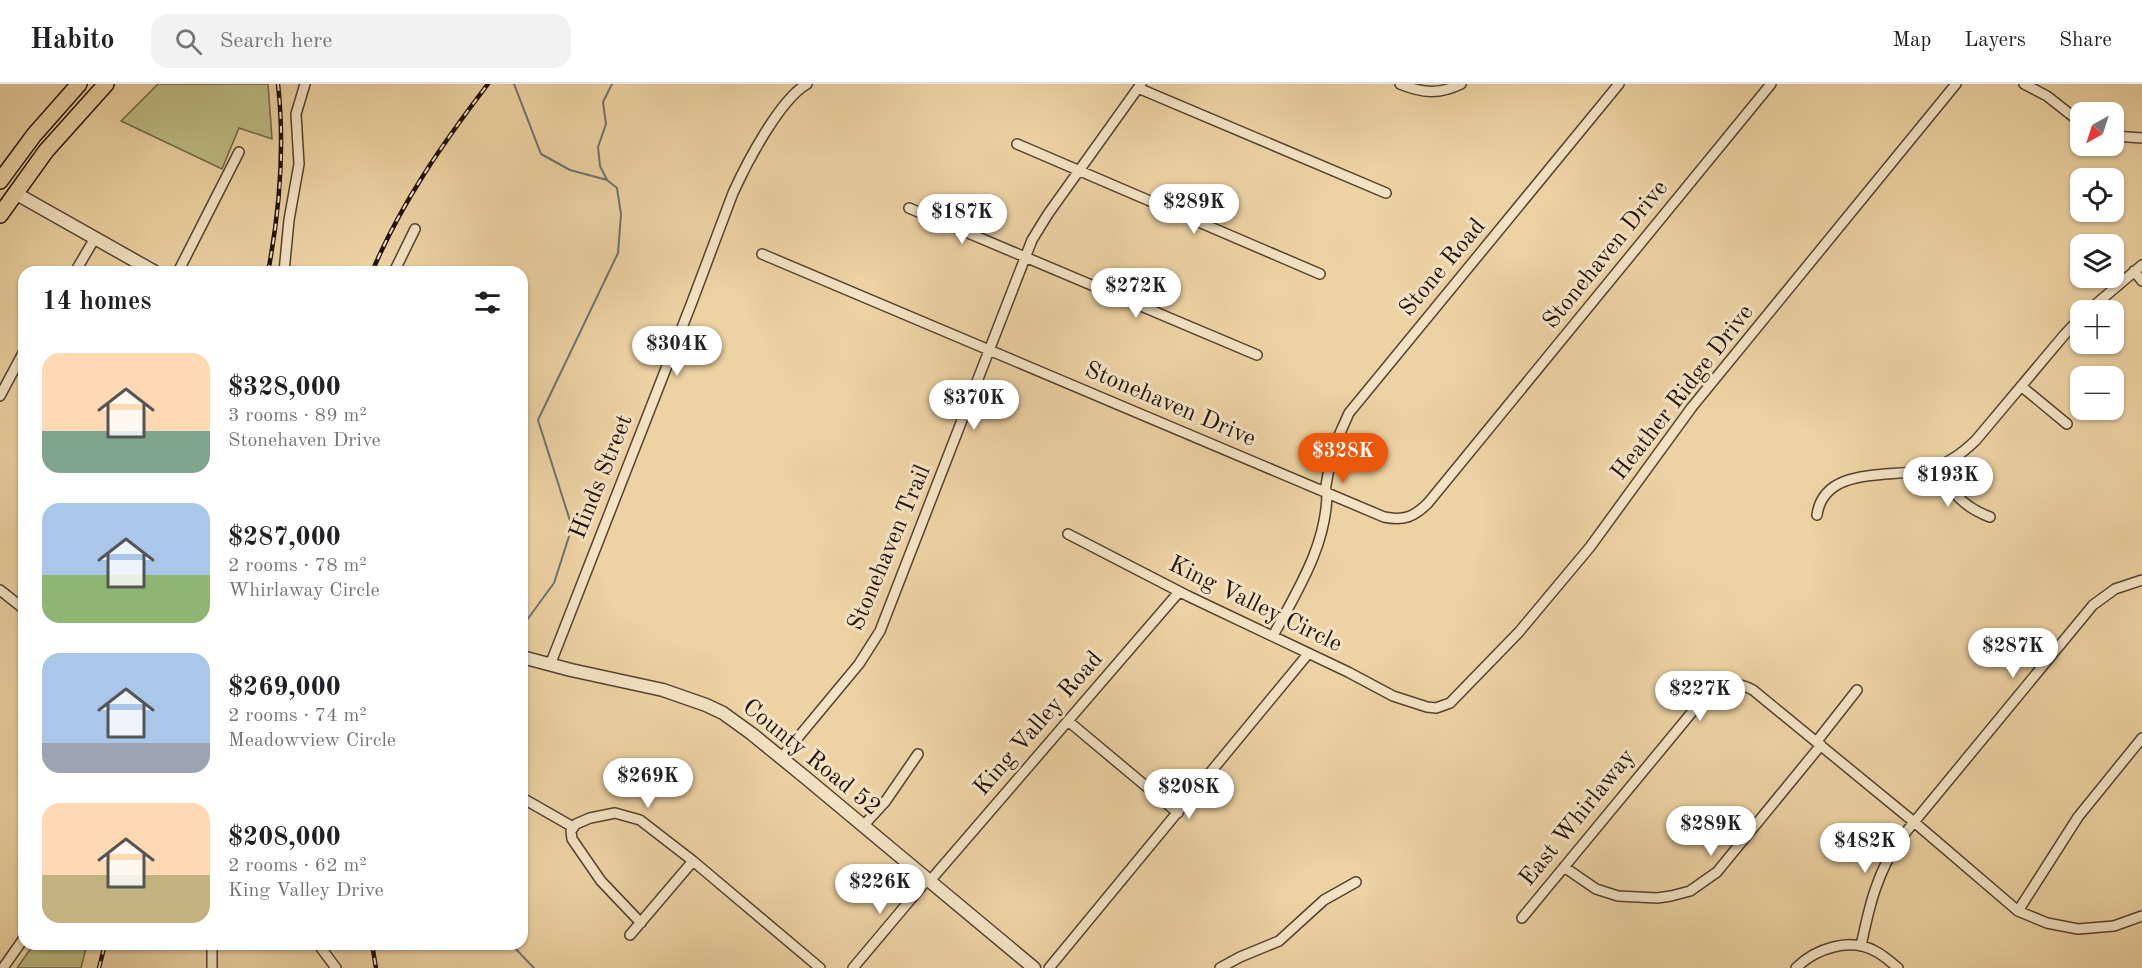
<!DOCTYPE html>
<html lang="en">
<head>
<meta charset="utf-8">
<style>
	:root { --surface:#fff; --page:#f2f2f2; --text:#202124; --muted:#757577; --line:#e0e0e0; --accent:#ea580c }
	body { margin:0; font-family:"Old Standard TT",serif; background:var(--page); color:var(--text); height:100vh; display:flex; flex-direction:column; font-size:22px; white-space:nowrap }
	* { box-sizing:border-box; margin:0 }
	p { font-size:20px; color:var(--muted) }
	.icon { flex:none; width:33px; height:33px; fill:none; stroke:currentColor; stroke-width:2; stroke-linecap:round; stroke-linejoin:round }
	.map { position:relative; flex:1; overflow:hidden }
	.panel { position:absolute; left:18px; top:182px; width:510px; height:684px; display:flex; flex-direction:column; background:var(--surface); border-radius:18px; box-shadow:0 2px 4px #0004 }
	.panel>* { flex:none }
	.needle { width:39px; rotate:219deg }
	.buttons { position:absolute; left:2070px; top:18px; display:grid; gap:12px }
	.buttons a { display:grid; place-items:center; width:54px; height:54px; border-radius:12px; background:var(--surface); box-shadow:0 2px 4px #0004; font-size:30px }
	.price { position:absolute; translate:-50% -51px; padding:0 14px; border-radius:21px; background:#fff; color:#222; font-size:20px; line-height:39px; filter:drop-shadow(0 2px 3px #0008) }
	.price::after { content:''; position:absolute; left:50%; top:36px; width:18px; height:14px; margin-left:-9px; background:inherit; clip-path:polygon(0 0,100% 0,50% 100%) }
	.price.active { background:var(--accent); color:#fff }
	ul { padding:0; list-style:none }
	li { display:flex; align-items:center; gap:18px; height:150px; padding:0 24px }
	li span { display:grid; place-items:center; flex:none; width:168px; height:120px; border-radius:18px; color:#555 }
	li>.icon { margin-inline-start:auto }
	span .icon { width:72px; height:72px; fill:#fffc; stroke-width:1 }
	li b { font-size:26px }
	h2 { display:flex; justify-content:space-between; align-items:center; height:72px; padding:0 24px; font-size:26px }
	header { display:flex; align-items:center; gap:36px; box-sizing:border-box; height:84px; padding:0 30px; background:var(--surface); border-bottom:2px solid var(--line) }
	header strong { font-size:28px }
	nav { display:flex; gap:33px; margin-inline-start:auto; font-size:21px }
	.search { width:420px; height:54px; background:var(--page); display:flex; align-items:center; gap:15px; box-sizing:border-box; padding:0 21px; border-radius:18px; color:var(--muted); font-size:22px }
	.map>svg:first-child { display:block }
</style>
</head>
<body>
<header>
<strong>Habito</strong>
<div class="search"><svg class="icon" aria-label="search" viewBox="0 0 24 24"><circle cx="10" cy="10" r="6"/><path d="M15 15l6 6"/></svg>Search here</div>
<nav><a>Map</a><a>Layers</a><a>Share</a></nav>
</header>
<div class="map">
<svg width="2142" height="884" viewBox="0 0 2142 884">
	<rect width="100%" height="100%" fill="#edd2a3"/>
	<filter id="stains"><feTurbulence type="fractalNoise" baseFrequency=".00333" numOctaves="4"/><feColorMatrix values="0 0 0 0 .2 0 0 0 0 .09 0 0 0 0 .02 0 0 0 .5 -.17"/></filter>
	<radialGradient id="worn" r=".72"><stop offset=".6" stop-color="#630" stop-opacity="0"/><stop offset="1" stop-color="#630" stop-opacity=".3"/></radialGradient>
	<!-- green -->
	<path fill="#bdbb83" stroke="#6f6647" stroke-width="1.5" d="M158,0H268L272,55L239,44L222,85L121,37Z
		M34,860H87L81,884H17Z"/>
	<g fill="none" stroke-linecap="round" stroke-linejoin="round">
		<!-- stream -->
		<path stroke="#6d7370" stroke-width="2" d="M514,0L541,70L570,86L607,96
			M522,552L527,536L554,499L572,443L538,336L618,169L621,130L617,104L607,96L600,82L598,63L606,40L603,18L612,0
			M511,860L534,884"/>
		<defs>
			<path id="minor" d="M1400,0C1422,9 1439,11 1461,0
				M2024,0L2047,12L2080,38
				M1138,4L1386,109
				M2114,52L2142,54
				M1017,60L1320,190
				M909,124L1257,271
				M762,170L1384,433C1404,437 1414,433 1428,419L1771,0
				M2134,187L2142,197
				M75,188L95,154
				M178,188L239,68
				M284,188L289,136L299,80L296,30L305,0
				M394,188L415,145
				M2089,226L2142,181
				M2021,302L2067,340
				M0,312L24,267
				M1938,382C1950,407 1963,423 1990,433
				M1325,407L1332,367L1349,329L1619,0
				M1817,431C1824,382 1889,394 1924,386C1945,382 1962,370 1976,356L2065,250L2080,234
				M1068,450L1188,512L1348,588L1393,612L1427,623L1436,624L1450,619L1519,548L1590,463L1692,323L1956,0
				M0,506L24,525
				M1273,552C1297,507 1327,461 1327,408
				M550,581L692,218L733,109C746,80 780,15 807,0
				M1068,637L1178,729
				M1817,657L1857,606
				M781,674L859,580L880,547L1032,156L1048,130L1141,0
				M524,715L573,743
				M863,742L885,718L918,670
				M1564,783L1596,805L1618,812L1657,814L1671,812L1690,807L1717,788L1821,661
				M929,798L1179,508
				M2018,827L2078,733L2142,654
				M1522,834L1707,610C1721,597 1736,597 1753,606L1914,738L2018,827L2047,839L2078,845L2114,842L2142,832
				M641,839L601,797L572,755L571,747L576,740L590,734L615,729L640,736L693,777L820,884
				M630,851L693,777
				M318,860L336,884
				M1861,862C1869,823 1877,788 1901,754L2093,521L2115,505L2142,496
				M3,884L24,854
				M212,884V860
				M853,884L927,796
				M1049,884L1308,570
				M1220,884L1240,873L1279,857L1324,816L1356,798
				M1796,884C1815,865 1849,853 1875,867C1883,871 1891,878 1898,884"/>
			<path id="tertiary" d="M15,109L155,188
				M522,573L571,586L663,606L706,621L723,629L752,650L806,694L1034,884"/>
			<path id="primary" d="M0,97L34,51L79,0
				M0,131L46,67L106,0"/>
		</defs>
		<!-- minor casing -->
		<use href="#minor" stroke="#544231" stroke-width="12"/>
		<!-- tertiary casing -->
		<use href="#tertiary" stroke="#544231" stroke-width="15"/>
		<!-- primary casing -->
		<use href="#primary" stroke="#21120b" stroke-width="18"/>
		<!-- minor -->
		<use href="#minor" stroke="#f3e2c3" stroke-width="9"/>
		<!-- tertiary -->
		<use href="#tertiary" stroke="#f3e2c3" stroke-width="12"/>
		<!-- primary -->
		<use href="#primary" stroke="#edd2a3" stroke-width="15"/>
		<defs>
			<path id="rail" d="M268,188C280,125 285,64 278,0
				M372,188C401,119 443,59 488,0
				M372,860L376,884
				M99,884L105,860"/>
		</defs>
		<!-- rail casing -->
		<use href="#rail" stroke="#21120b" stroke-width="4.5"/>
		<!-- rail -->
		<use href="#rail" stroke="#f3e2c3" stroke-width="2" stroke-dasharray="7" stroke-linecap="butt"/>
	</g>
	<g text-anchor="middle" dominant-baseline="central" stroke-width="6" stroke-linejoin="round" paint-order="stroke">
		<!-- street labels -->
		<g font-size="24" fill="#21120b" stroke="#f3e2c3">
			<text transform="translate(1606 171) rotate(-51)">Stonehaven Drive</text>
			<text transform="translate(1443 184) rotate(-50)">Stone Road</text>
			<text transform="translate(1683 309) rotate(-52)">Heather Ridge Drive</text>
			<text transform="translate(1170 321) rotate(23)">Stonehaven Drive</text>
			<text transform="translate(602 393) rotate(-68)">Hinds Street</text>
			<text transform="translate(890 464) rotate(-67)">Stonehaven Trail</text>
			<text transform="translate(1255 521) rotate(26)">King Valley Circle</text>
			<text transform="translate(1039 640) rotate(-49)">King Valley Road</text>
			<text transform="translate(811 674) rotate(39)">County Road 52</text>
			<text transform="translate(1578 734) rotate(-51)">East Whirlaway</text>
		</g>
	</g>
	<rect width="100%" height="100%" filter="url(#stains)"/>
	<rect width="100%" height="100%" fill="url(#worn)"/>
</svg>
<div class="buttons">
<a><svg class="needle" viewBox="-14 -14 28 28"><path d="M0-13l5 13h-10z" fill="#e53935"/><path d="M0 13l5-13h-10z" fill="#757577"/></svg></a>
<a><svg class="icon" aria-label="locate" viewBox="0 0 24 24"><circle cx="12" cy="12" r="6"/><path d="M12 2v4M12 18v4M2 12h4M18 12h4"/></svg></a>
<a><svg class="icon" aria-label="layers" viewBox="0 0 24 24"><path d="M12 4l9 5-9 5-9-5zM3 14l9 5 9-5"/></svg></a>
<a>+</a>
<a>−</a>
</div>
<b class="price" style="left:1194px;top:151px">$289K</b>
<b class="price" style="left:962px;top:161px">$187K</b>
<b class="price" style="left:1136px;top:235px">$272K</b>
<b class="price" style="left:677px;top:293px">$304K</b>
<b class="price" style="left:974px;top:347px">$370K</b>
<b class="price active" style="left:1343px;top:400px">$328K</b>
<b class="price" style="left:1948px;top:424px">$193K</b>
<b class="price" style="left:2013px;top:595px">$287K</b>
<b class="price" style="left:1700px;top:638px">$227K</b>
<b class="price" style="left:648px;top:725px">$269K</b>
<b class="price" style="left:1189px;top:736px">$208K</b>
<b class="price" style="left:1711px;top:773px">$289K</b>
<b class="price" style="left:1865px;top:790px">$482K</b>
<b class="price" style="left:880px;top:831px">$226K</b>
<section class="panel">
<h2>14 homes<svg class="icon" aria-label="filters" viewBox="0 0 24 24"><path d="M4 7h16M4 17h16"/><circle cx="9" cy="7" r="2"/><circle cx="15" cy="17" r="2"/></svg></h2>
<ul>
<li><span style="background:linear-gradient(#ffd9b3 65%,#7fa58c 0)"><svg class="icon" aria-label="home" viewBox="0 0 24 24"><path d="M3 11l9-7 9 7M6 9v11h12V9"/></svg></span><div><b>$328,000</b><p>3 rooms · 89 m²</p><p>Stonehaven Drive</p></div></li>
<li><span style="background:linear-gradient(#a9c7e8 60%,#8fb573 0)"><svg class="icon" aria-label="home" viewBox="0 0 24 24"><path d="M3 11l9-7 9 7M6 9v11h12V9"/></svg></span><div><b>$287,000</b><p>2 rooms · 78 m²</p><p>Whirlaway Circle</p></div></li>
<li><span style="background:linear-gradient(#a9c7e8 75%,#9aa5b1 0)"><svg class="icon" aria-label="home" viewBox="0 0 24 24"><path d="M3 11l9-7 9 7M6 9v11h12V9"/></svg></span><div><b>$269,000</b><p>2 rooms · 74 m²</p><p>Meadowview Circle</p></div></li>
<li><span style="background:linear-gradient(#ffd9b3 60%,#c2b280 0)"><svg class="icon" aria-label="home" viewBox="0 0 24 24"><path d="M3 11l9-7 9 7M6 9v11h12V9"/></svg></span><div><b>$208,000</b><p>2 rooms · 62 m²</p><p>King Valley Drive</p></div></li>
</ul>
</section>
</div>
</body>
</html>
